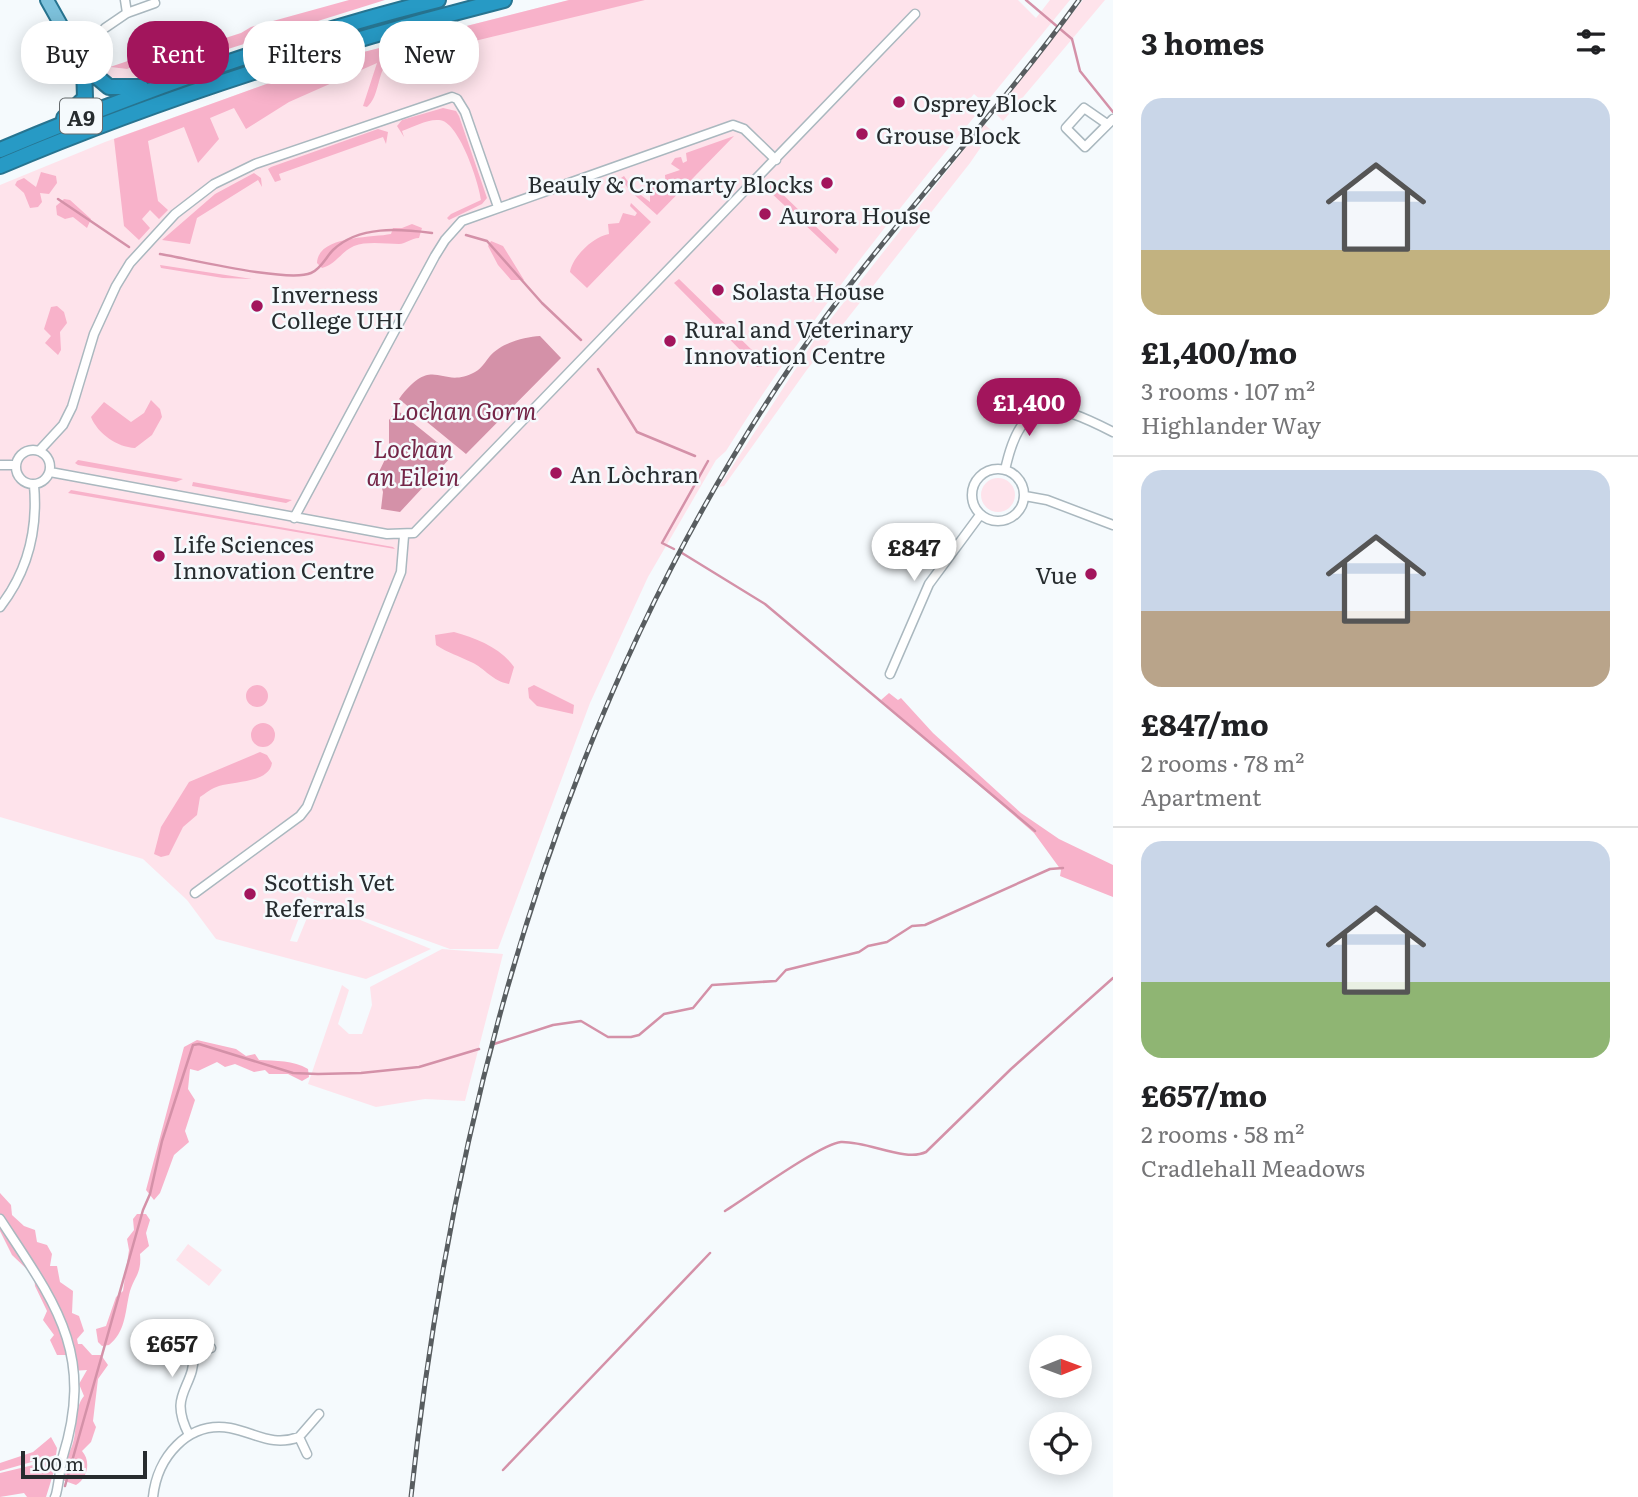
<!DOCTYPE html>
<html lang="en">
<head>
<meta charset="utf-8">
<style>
	:root { --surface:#fff; --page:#f2f2f2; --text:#202124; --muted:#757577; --line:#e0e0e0; --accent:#a2155c }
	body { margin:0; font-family:Literata,serif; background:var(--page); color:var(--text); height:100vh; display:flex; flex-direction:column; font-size:26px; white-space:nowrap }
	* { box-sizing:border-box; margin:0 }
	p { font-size:23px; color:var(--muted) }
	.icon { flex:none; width:38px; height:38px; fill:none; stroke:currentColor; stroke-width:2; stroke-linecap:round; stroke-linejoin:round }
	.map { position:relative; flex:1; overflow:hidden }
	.sheet { display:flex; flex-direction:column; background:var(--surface); width:525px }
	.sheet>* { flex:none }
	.banner { position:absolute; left:21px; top:21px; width:665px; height:63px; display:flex; gap:14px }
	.needle { width:46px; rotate:89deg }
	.fabs { position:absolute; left:1029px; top:1335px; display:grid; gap:14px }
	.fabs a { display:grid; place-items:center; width:63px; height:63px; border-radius:50%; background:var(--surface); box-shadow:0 4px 18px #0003; font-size:35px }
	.scale { position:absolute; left:21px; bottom:18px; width:126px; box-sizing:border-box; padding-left:7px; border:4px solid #272c2f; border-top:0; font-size:19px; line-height:24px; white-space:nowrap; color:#272c2f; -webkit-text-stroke:5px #f5fafd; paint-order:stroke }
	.price { position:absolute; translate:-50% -60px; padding:0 16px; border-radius:24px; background:#fff; color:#222; font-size:23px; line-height:46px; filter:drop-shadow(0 2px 4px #0008) }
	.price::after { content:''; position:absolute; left:50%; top:42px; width:21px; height:16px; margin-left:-10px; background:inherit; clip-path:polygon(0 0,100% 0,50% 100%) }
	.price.selected { background:var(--accent); color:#fff }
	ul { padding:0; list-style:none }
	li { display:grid; align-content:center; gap:14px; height:371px; padding:0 28px }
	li+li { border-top:2px solid var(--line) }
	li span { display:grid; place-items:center; height:217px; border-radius:21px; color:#555 }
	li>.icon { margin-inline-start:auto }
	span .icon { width:126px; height:126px; fill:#fffc; stroke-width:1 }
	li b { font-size:30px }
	h2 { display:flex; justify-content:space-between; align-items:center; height:84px; padding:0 28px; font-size:30px }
	.pill { padding:0 24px; border-radius:28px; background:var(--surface); box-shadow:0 4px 18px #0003; font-size:24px; line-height:63px }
	.pill.selected { background:var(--accent); color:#fff }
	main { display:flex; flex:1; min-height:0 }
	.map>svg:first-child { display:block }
</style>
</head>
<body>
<main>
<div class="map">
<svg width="1113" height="1497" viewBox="0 0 1113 1497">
	<rect width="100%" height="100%" fill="#f5fafd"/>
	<!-- green -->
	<path fill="#fee3eb" d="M569,0H1018L1036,18L1050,0H1070L985,104L974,94L964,106L975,116C886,224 800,332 726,451L716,460L648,577L590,703L498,949H450L307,897L290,941L297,942L314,901L431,949L366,979L216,939L187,900L143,859L0,817V185L105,142L336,59Z
		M1083,0H1105L1003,121L994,112Z
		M66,20L88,44L100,42L110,67L127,69L172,54L175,56L176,64H180C107,87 105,89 66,20Z
		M984,124L992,131L970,163L806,371L724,486L719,487L815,339Z
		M981 495a17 17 0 1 1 34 0a17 17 0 1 1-34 0Z
		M442,949L503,954L465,1101L425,1099L376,1107L308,1084L342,985L349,990L338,1024L349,1034H362L372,1005L370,987Z
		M188,1244L222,1270L209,1286L176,1260Z"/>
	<!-- forest -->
	<path fill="#f8b2ca" d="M349,0H385L180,64H176L172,54L127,69L110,67L172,46L188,50L241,33L251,27Z
		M569,0H645L387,62C377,76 379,97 367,107L363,106L377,63L289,102L246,129L234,108L210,118L219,139L198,163L184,127L148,141L158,201L168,210L159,219L150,210L142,219L150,228L139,240L124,226L114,139L336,59Z
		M443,108L456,111L459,116L487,198L482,204L449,220L447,218L451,214L481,200C479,182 458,120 439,120C427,119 413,127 402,131L404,137L397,126L402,120Z
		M378,129L388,132L386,144L383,137L279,174L281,180L275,182L268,169L271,167Z
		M734,136L657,215L629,190L621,178L624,176L633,189L650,202V185L654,181L663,191L666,188L665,175L680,170L671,164L675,158L681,157L683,163L687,161L686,153Z
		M41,172L56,176L57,183L49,194L40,193L42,202L38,207L30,208L24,193L15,185L17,181L24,178L36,187Z
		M254,173L261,178L262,187L258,180L197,218L190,244L162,240L215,194Z
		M772,184L839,249L836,254L767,189Z
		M64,199L70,200L91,219L87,228L73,217L65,219L57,215L56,206Z
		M631,203L651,222L587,288L570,272C572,257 594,236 609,234L608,224L619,223L623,213L635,216L637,213L630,206Z
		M412,224L422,228L419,238C411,238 406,244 399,244C386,244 367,241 354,246C342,251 335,265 322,268L317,263C318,235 372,238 391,234L393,228H402Z
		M491,241L503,246L524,280H511L498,265L488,246Z
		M160,265L252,279L223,278L161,268Z
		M679,279L755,353L762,367H757L674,283Z
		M57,306L64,312L67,323L60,332L61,350L58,355L45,343L51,336L44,329L51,307Z
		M151,400L160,409L162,417L152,435L135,448C117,447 98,434 91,417L104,402L131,422L144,413Z
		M78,460L183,479L176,482L78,465L75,463Z
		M193,482L292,500L286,503L192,486Z
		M71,490L393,547L395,549L68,493Z
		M454,632C476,638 501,648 514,667L509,684C492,681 486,669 471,662C459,656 448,653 436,645L435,635Z
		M534,685L574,705L573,714L537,706L529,698L528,688Z
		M246 696a11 11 0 1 1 22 0a11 11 0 1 1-22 0Z
		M889,693L898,700L901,698L933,733L1021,813L1059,839L1113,865V897L1060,876L1061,870L1034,833L881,700Z
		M251 735a12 12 0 1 1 24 0a12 12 0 1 1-24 0Z
		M260,752L267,755L272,763C269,783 235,781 219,786C212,788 206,793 200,797L197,815L183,827L169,855L161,857L154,854L161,827L189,782Z
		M197,1040L236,1049L246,1056L255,1054L259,1060C276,1061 293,1060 308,1069L309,1077L302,1081L288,1074H269L265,1070L254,1072L235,1064L225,1067L217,1062L198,1071L190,1069L188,1089L195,1100L185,1131L189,1142L174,1155L160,1193L154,1200L146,1190L184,1047Z
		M0,1193L11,1205L12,1215L24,1226L35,1230L37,1242L47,1245L52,1254L50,1266H57L60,1282L73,1291L72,1313L79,1316L84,1331L77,1339L78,1344H82L92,1355H101L108,1365L98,1379L93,1421L96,1427L91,1442L82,1451C91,1461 88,1478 76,1485L62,1480C64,1467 67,1458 72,1446C78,1431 73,1409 84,1396L79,1384L87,1370L72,1371L66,1355H57L50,1340L54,1335L43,1320L47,1311L35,1286L34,1276L12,1255L0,1231Z
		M137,1214H146L150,1220L146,1233L149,1246L140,1254C142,1275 133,1277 129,1295C125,1314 125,1332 109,1345L102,1346L98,1342L96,1329L106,1326L116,1297L123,1291L129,1250L127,1239L134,1230L133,1219Z
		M51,1437L57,1448L56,1455L0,1471V1463L33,1452Z
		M54,1460L55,1468L46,1497H27L24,1493L0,1497V1473Z"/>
	<!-- water -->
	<path fill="#d491a8" d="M540,336L561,358L466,454L399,399C434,352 440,391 475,372C482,368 485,362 490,356C501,343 524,337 540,336Z
		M397,410L453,455L400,512L381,509L383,492L378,474L389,451V420Z"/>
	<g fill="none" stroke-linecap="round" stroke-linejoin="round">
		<!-- stream -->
		<path stroke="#d491a8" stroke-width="2.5" d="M1026,0L1072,39L1080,71L1113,112
			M58,199L129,247
			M466,235L487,241L542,303L581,340
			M160,254C190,259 288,283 311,273C321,269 326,257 333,250C359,225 400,229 432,233
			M598,369L637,432L695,456
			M674,549L662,543L708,461
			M682,553L765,604L1035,831
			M494,1044L553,1025L581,1021L608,1037H631L639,1035L664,1014L693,1008L712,985L776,981L786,970L859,952L868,946L887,942L912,926L925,925L1050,869L1063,868
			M725,1211C746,1198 822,1143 841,1142C868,1141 905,1162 926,1152L1011,1069L1113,978
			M503,1470L710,1253
			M65,1486L143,1210L150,1194L162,1141L193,1045L199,1044L293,1073L318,1074L361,1073L419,1067L479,1049"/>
		<defs>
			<path id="street" d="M125,0L127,13
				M105,28L127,13L155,3
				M1107,124L1084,108L1066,128L1085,147L1113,119
				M16 467a17 17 0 1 1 34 0a17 17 0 1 1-34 0Z
				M39,451L63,425L72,407L94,334L116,286L130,263L175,214L214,184L255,164L452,97L457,99L465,112L498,207
				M0,465H16
				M972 495a26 26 0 1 1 52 0a26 26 0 1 1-52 0Z
				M1005,470C1022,392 1054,402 1113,432
				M50,472L387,534L414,533L915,14
				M1025,496L1047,500L1113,525
				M294,518L435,256L445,240L462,221L733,125L744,129L776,160
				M0,607C28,571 38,530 34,485
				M890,674L929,584L980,515
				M195,893L300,816L307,807L401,572L404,536
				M0,1219C55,1303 95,1352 63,1456C60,1466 58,1492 55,1497
				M181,1331L194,1352
				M189,1435C167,1392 195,1390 194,1352L211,1348
				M299,1437L319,1414
				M153,1497C157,1458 187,1421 230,1428C256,1433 272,1447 299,1437L307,1454"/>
			<path id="primary" d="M47,0L84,66"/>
			<path id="highway" d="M84,66L109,87H141
				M64,118L85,98L84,66
				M0,150C143,90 288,37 438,0
				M0,166C165,96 330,44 504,0"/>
		</defs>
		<!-- street casing -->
		<use href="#street" stroke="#aab8bf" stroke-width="11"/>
		<!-- primary casing -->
		<use href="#primary" stroke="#277490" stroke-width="16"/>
		<!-- highway casing -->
		<use href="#highway" stroke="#277490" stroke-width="18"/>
		<!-- street -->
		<use href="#street" stroke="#fff" stroke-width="8"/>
		<!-- primary -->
		<use href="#primary" stroke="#7dc2dc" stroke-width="12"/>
		<!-- highway -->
		<use href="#highway" stroke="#279ac5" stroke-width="14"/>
		<defs>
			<path id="rail" d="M411,1497C454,1095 564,699 793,363C880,235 989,125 1079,0"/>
		</defs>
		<!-- rail casing -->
		<use href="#rail" stroke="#585d60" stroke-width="5"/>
		<!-- rail -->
		<use href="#rail" stroke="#f5fafd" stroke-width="2.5" stroke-dasharray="8" stroke-linecap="butt"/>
	</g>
	<!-- markers -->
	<g fill="#a2155c" stroke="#f5fafd" stroke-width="2.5">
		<circle cx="899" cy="102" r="7"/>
		<circle cx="862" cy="134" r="7"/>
		<circle cx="827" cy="183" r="7"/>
		<circle cx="765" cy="214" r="7"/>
		<circle cx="718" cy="290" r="7"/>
		<circle cx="257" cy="306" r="7"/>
		<circle cx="670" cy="341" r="7"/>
		<circle cx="556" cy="473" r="7"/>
		<circle cx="159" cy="556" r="7"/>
		<circle cx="1091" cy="574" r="7"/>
		<circle cx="250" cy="894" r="7"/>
	</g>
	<g text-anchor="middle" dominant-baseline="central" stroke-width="5" stroke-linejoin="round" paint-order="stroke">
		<!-- shield labels -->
		<rect fill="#f5fafd" stroke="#656a6d" stroke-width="2" x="60" y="98.5" width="42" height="35" rx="5"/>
		<g font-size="21" font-weight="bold" fill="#272c2f">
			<text x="81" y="116">A9</text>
		</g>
		<!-- poi labels -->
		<g font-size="23" fill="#272c2f" stroke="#f5fafd" text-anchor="start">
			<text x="913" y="102">Osprey Block</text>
			<text x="876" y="134">Grouse Block</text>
			<text x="813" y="183" text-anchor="end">Beauly &amp; Cromarty Blocks</text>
			<text x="779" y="214">Aurora House</text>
			<text x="732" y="290">Solasta House</text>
			<text x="271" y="293">Inverness<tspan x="271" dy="26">College UHI</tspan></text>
			<text x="684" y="328">Rural and Veterinary<tspan x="684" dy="26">Innovation Centre</tspan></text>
			<text x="570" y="473">An Lòchran</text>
			<text x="173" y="543">Life Sciences<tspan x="173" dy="26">Innovation Centre</tspan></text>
			<text x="1077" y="574" text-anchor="end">Vue</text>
			<text x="264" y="881">Scottish Vet<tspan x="264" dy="26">Referrals</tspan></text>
		</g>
		<!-- water labels -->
		<g font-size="24" font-style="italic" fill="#742547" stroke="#f5fafd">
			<text x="464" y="409">Lochan Gorm</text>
			<text x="413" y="447">Lochan<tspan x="413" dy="28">an Eilein</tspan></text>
		</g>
	</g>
</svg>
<div class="fabs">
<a><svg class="needle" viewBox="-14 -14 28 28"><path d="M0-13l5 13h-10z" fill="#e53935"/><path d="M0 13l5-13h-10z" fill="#757577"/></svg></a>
<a><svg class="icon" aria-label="locate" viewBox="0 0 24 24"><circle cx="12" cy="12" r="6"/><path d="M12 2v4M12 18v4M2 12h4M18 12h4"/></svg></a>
</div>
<div class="scale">100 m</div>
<b class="price selected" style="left:1029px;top:438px">£1,400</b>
<b class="price" style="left:914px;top:583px">£847</b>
<b class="price" style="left:172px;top:1379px">£657</b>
<div class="banner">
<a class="pill">Buy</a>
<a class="pill selected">Rent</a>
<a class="pill">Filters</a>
<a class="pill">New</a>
</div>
</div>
<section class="sheet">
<h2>3 homes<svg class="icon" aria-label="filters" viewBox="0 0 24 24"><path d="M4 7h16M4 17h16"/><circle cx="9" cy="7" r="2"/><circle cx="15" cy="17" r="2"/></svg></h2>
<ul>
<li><span style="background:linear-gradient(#c9d6e8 70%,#c2b280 0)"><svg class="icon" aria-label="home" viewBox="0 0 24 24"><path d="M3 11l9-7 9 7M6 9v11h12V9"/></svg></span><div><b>£1,400/mo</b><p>3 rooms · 107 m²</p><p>Highlander Way</p></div></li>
<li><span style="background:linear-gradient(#c9d6e8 65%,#b9a48a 0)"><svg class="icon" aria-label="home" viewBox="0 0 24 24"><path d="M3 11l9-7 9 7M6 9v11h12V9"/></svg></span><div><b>£847/mo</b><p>2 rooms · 78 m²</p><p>Apartment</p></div></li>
<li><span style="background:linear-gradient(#c9d6e8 65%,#8fb573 0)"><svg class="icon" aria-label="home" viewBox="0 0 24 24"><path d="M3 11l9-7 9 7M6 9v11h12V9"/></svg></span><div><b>£657/mo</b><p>2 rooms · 58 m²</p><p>Cradlehall Meadows</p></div></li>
</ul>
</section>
</main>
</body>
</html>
